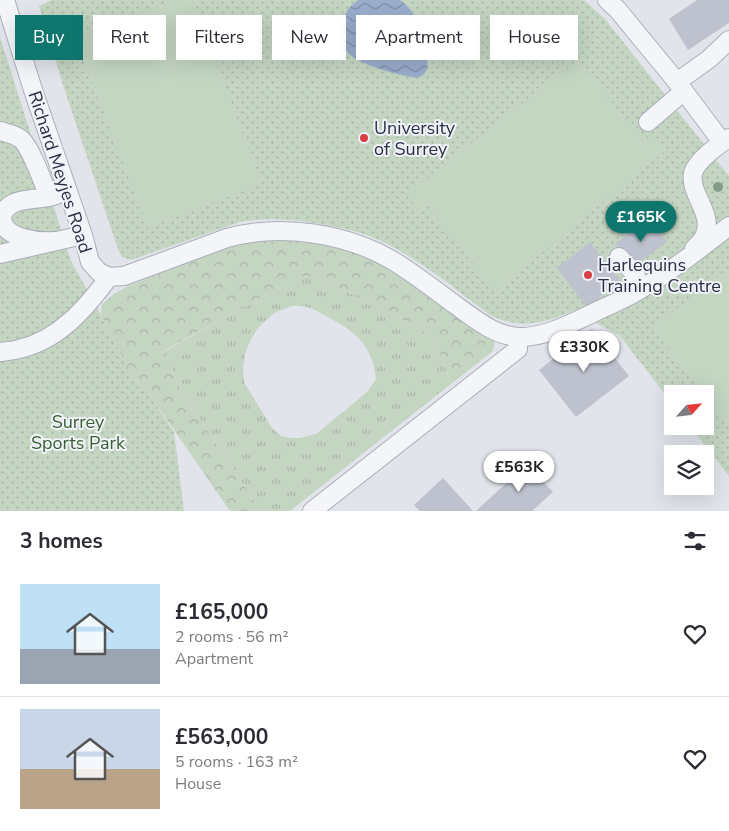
<!DOCTYPE html>
<html lang="en">
<head>
<meta charset="utf-8">
<style>
	:root { --surface:#fff; --page:#f7f7f7; --text:#2b2b33; --muted:#7c7c81; --line:#e1e1e2; --accent:#0f766e }
	body { margin:0; font-family:"Nunito Sans",sans-serif; background:var(--page); color:var(--text); height:100vh; display:flex; flex-direction:column; font-size:19px; white-space:nowrap }
	* { box-sizing:border-box; margin:0 }
	p { font-size:16px; color:var(--muted) }
	.icon { flex:none; width:28px; height:28px; fill:none; stroke:currentColor; stroke-width:2; stroke-linecap:round; stroke-linejoin:round }
	.map { position:relative; height:511px; overflow:hidden }
	.details { display:flex; flex-direction:column; background:var(--surface); flex:1 }
	.details>* { flex:none }
	.guide { position:absolute; left:15px; top:15px; width:700px; height:45px; display:flex; gap:10px }
	.needle { width:32px; rotate:63deg }
	.tools { position:absolute; left:664px; top:385px; display:grid; gap:10px }
	.tools a { display:grid; place-items:center; width:50px; height:50px; border-radius:0px; background:var(--surface); box-shadow:0 5px 20px #0002; font-size:25px }
	.price { position:absolute; translate:-50% -42px; padding:0 11px; border-radius:18px; background:#fff; color:#222; font-size:16px; line-height:32px; filter:drop-shadow(0 1px 2px #0008) }
	.price::after { content:''; position:absolute; left:50%; top:30px; width:15px; height:11px; margin-left:-8px; background:inherit; clip-path:polygon(0 0,100% 0,50% 100%) }
	.price.selected { background:var(--accent); color:#fff }
	ul { padding:0; list-style:none }
	li { display:flex; align-items:center; gap:15px; height:125px; padding:0 20px }
	li+li { border-top:1px solid var(--line) }
	li span { display:grid; place-items:center; flex:none; width:140px; height:100px; border-radius:0px; color:#555 }
	li>.icon { margin-inline-start:auto }
	span .icon { width:60px; height:60px; fill:#fffc; stroke-width:1 }
	li b { font-size:21px }
	h2 { display:flex; justify-content:space-between; align-items:center; height:60px; padding:0 20px; font-size:21px }
	.pill { padding:0 18px; border-radius:0px; background:var(--surface); box-shadow:0 5px 20px #0002; font-size:18px; line-height:45px }
	.pill.selected { background:var(--accent); color:#fff }
	.map>svg:first-child { display:block }
</style>
</head>
<body>
<div class="map">
<svg width="729" height="511" viewBox="0 0 729 511">
	<defs>
		<pattern id="grass-tufts" width="24" height="20" patternUnits="userSpaceOnUse" patternTransform="scale(1.25)"><rect width="24" height="20" fill="#c4d5c2"/><path d="M3 7l-1-3M5 7V3M7 7l1-3M15 17l-1-3M17 17v-4M19 17l1-3" fill="none" stroke="#a8b7a8"/></pattern>
		<pattern id="forest-crowns" width="20" height="18" patternUnits="userSpaceOnUse" patternTransform="scale(1.25)"><rect width="20" height="18" fill="#c4d5c2"/><path d="M2 6a3 3 0 1 1 6 0M12 15a3 3 0 1 1 6 0" fill="none" stroke="#a8b7a8"/></pattern>
		<pattern id="park-dots" width="8" height="8" patternUnits="userSpaceOnUse" patternTransform="scale(1.25)"><rect width="8" height="8" fill="#c4d5c2"/><path d="M2 2h.1M6 6h.1" fill="none" stroke="#a8b7a8" stroke-width="1.8" stroke-linecap="round"/></pattern>
		<pattern id="water-waves" width="16" height="10" patternUnits="userSpaceOnUse" patternTransform="scale(1.25)"><rect width="16" height="10" fill="#9aadcc"/><path d="M0 5q4-4 8 0t8 0" fill="none" stroke="#7e8da7"/></pattern>
	</defs>
	<rect width="100%" height="100%" fill="#e1e4ea"/>
	<!-- grass -->
	<path fill="url(#grass-tufts)" fill-rule="evenodd" d="M317,276L434,337L451,384L290,511H261L180,389L165,351L298,277ZM292,306H303L313,309L344,326L358,337L367,349L372,360L375,371L376,379L367,392L316,434L300,438H289L281,436L272,428L244,382L243,368L245,354L250,341L258,328L274,313Z"/>
	<!-- forest -->
	<path fill="url(#forest-crowns)" d="M262,239C298,241 334,243 368,257C387,265 403,278 420,289C440,304 459,318 479,332L495,339L493,351L451,384L434,337L317,276L299,277L165,350L180,389L261,511H230L145,388L133,378L101,315L102,304L114,294L128,286L230,246L246,241Z"/>
	<!-- park -->
	<path fill="url(#park-dots)" d="M52,0H584L605,19L729,176V476L690,426H705V394H672V403L619,335L573,311C543,324 520,329 490,315C449,285 409,249 361,233C344,228 326,225 309,222C286,219 262,218 240,222L131,260L122,257L118,249L63,85L39,6Z
		M0,37L71,261L101,315L133,378L145,388L174,432L184,511H0Z"/>
	<!-- pitch -->
	<path fill="#c4d5c2" d="M175,0H192L262,184L148,228L75,38Z
		M578,60L646,145L655,139L665,151L495,291L427,206L419,211L406,194Z
		M729,268V428L705,396V394H703L652,328Z"/>
	<!-- water -->
	<path fill="url(#water-waves)" d="M358,0H400C418,13 424,35 426,56C427,61 429,66 426,71C424,75 421,76 417,78C404,76 392,73 380,69C360,62 337,54 341,29C342,17 348,7 358,0Z"/>
	<!-- building -->
	<path fill="#bec2ce" d="M697,0H729V23L688,50L669,19Z
		M649,218L667,242L633,267L615,244Z
		M590,242L620,281L598,298L600,300L588,309L557,268Z
		M592,329L629,376L576,417L539,370Z
		M527,464L553,492L532,511H476Z
		M443,478L473,511H420L414,505Z"/>
	<g fill="none" stroke-linecap="round" stroke-linejoin="round">
		<defs>
			<path id="minor" d="M5,0L34,93L83,235L90,262L99,272L109,277L124,276L227,238C281,223 347,233 395,262C416,275 435,290 454,304C474,318 495,337 521,337C544,337 568,325 589,315C604,307 621,301 636,292C669,273 699,250 729,226
				M607,0L617,9L677,82L722,142
				M677,82L709,59L729,40
				M648,122L684,91
				M0,131C7,133 17,135 22,140C32,150 43,183 49,197
				M54,241C40,242 0,239 2,216C8,197 34,200 49,197C56,196 61,193 67,189
				M694,249C697,245 702,241 704,237C715,213 689,195 693,173C696,161 719,144 729,138
				M0,254L83,235
				M619,257L634,273L642,288
				M0,352C6,351 13,351 19,349C59,340 86,308 109,277
				M312,511L518,349V337"/>
		</defs>
		<!-- minor casing -->
		<use href="#minor" stroke="#aaaeb8" stroke-width="20"/>
		<!-- minor -->
		<use href="#minor" stroke="#f4f5f8" stroke-width="18"/>
	</g>
	<!-- trees -->
	<circle fill="#849b86" cx="718" cy="187" r="5"/>
	<!-- markers -->
	<g fill="#d54045" stroke="#f1f3f8" stroke-width="2">
		<circle cx="364" cy="138" r="5"/>
		<circle cx="588" cy="275" r="5"/>
	</g>
	<g text-anchor="middle" dominant-baseline="central" stroke-width="4" stroke-linejoin="round" paint-order="stroke">
		<!-- poi labels -->
		<g font-size="18" fill="#282f43" stroke="#f1f3f8" text-anchor="start">
			<text x="374" y="128">University<tspan x="374" dy="21">of Surrey</tspan></text>
			<text x="598" y="265">Harlequins<tspan x="598" dy="21">Training Centre</tspan></text>
		</g>
		<!-- street labels -->
		<g font-size="18" fill="#282f43" stroke="#f1f3f8">
			<text transform="translate(60 172) rotate(72)">Richard Meyjes Road</text>
		</g>
		<!-- park labels -->
		<g font-size="18" fill="#386035" stroke="#f1f3f8">
			<text x="78" y="422">Surrey<tspan x="78" dy="21">Sports Park</tspan></text>
		</g>
	</g>
</svg>
<div class="tools">
<a><svg class="needle" viewBox="-14 -14 28 28"><path d="M0-13l5 13h-10z" fill="#e53935"/><path d="M0 13l5-13h-10z" fill="#7c7c81"/></svg></a>
<a><svg class="icon" aria-label="layers" viewBox="0 0 24 24"><path d="M12 4l9 5-9 5-9-5zM3 14l9 5 9-5"/></svg></a>
</div>
<b class="price selected" style="left:641px;top:243px">£165K</b>
<b class="price" style="left:584px;top:373px">£330K</b>
<b class="price" style="left:519px;top:493px">£563K</b>
<div class="guide">
<a class="pill selected">Buy</a>
<a class="pill">Rent</a>
<a class="pill">Filters</a>
<a class="pill">New</a>
<a class="pill">Apartment</a>
<a class="pill">House</a>
</div>
</div>
<section class="details">
<h2>3 homes<svg class="icon" aria-label="filters" viewBox="0 0 24 24"><path d="M4 7h16M4 17h16"/><circle cx="9" cy="7" r="2"/><circle cx="15" cy="17" r="2"/></svg></h2>
<ul>
<li><span style="background:linear-gradient(#bfe0f5 65%,#9aa5b1 0)"><svg class="icon" aria-label="home" viewBox="0 0 24 24"><path d="M3 11l9-7 9 7M6 9v11h12V9"/></svg></span><div><b>£165,000</b><p>2 rooms · 56 m²</p><p>Apartment</p></div><svg class="icon" aria-label="heart" viewBox="0 0 24 24"><path d="M12 20l-8-8c-3-5 5-10 8-4 3-6 11-1 8 4z"/></svg></li>
<li><span style="background:linear-gradient(#c9d6e8 60%,#b9a48a 0)"><svg class="icon" aria-label="home" viewBox="0 0 24 24"><path d="M3 11l9-7 9 7M6 9v11h12V9"/></svg></span><div><b>£563,000</b><p>5 rooms · 163 m²</p><p>House</p></div><svg class="icon" aria-label="heart" viewBox="0 0 24 24"><path d="M12 20l-8-8c-3-5 5-10 8-4 3-6 11-1 8 4z"/></svg></li>
</ul>
</section>
</body>
</html>
